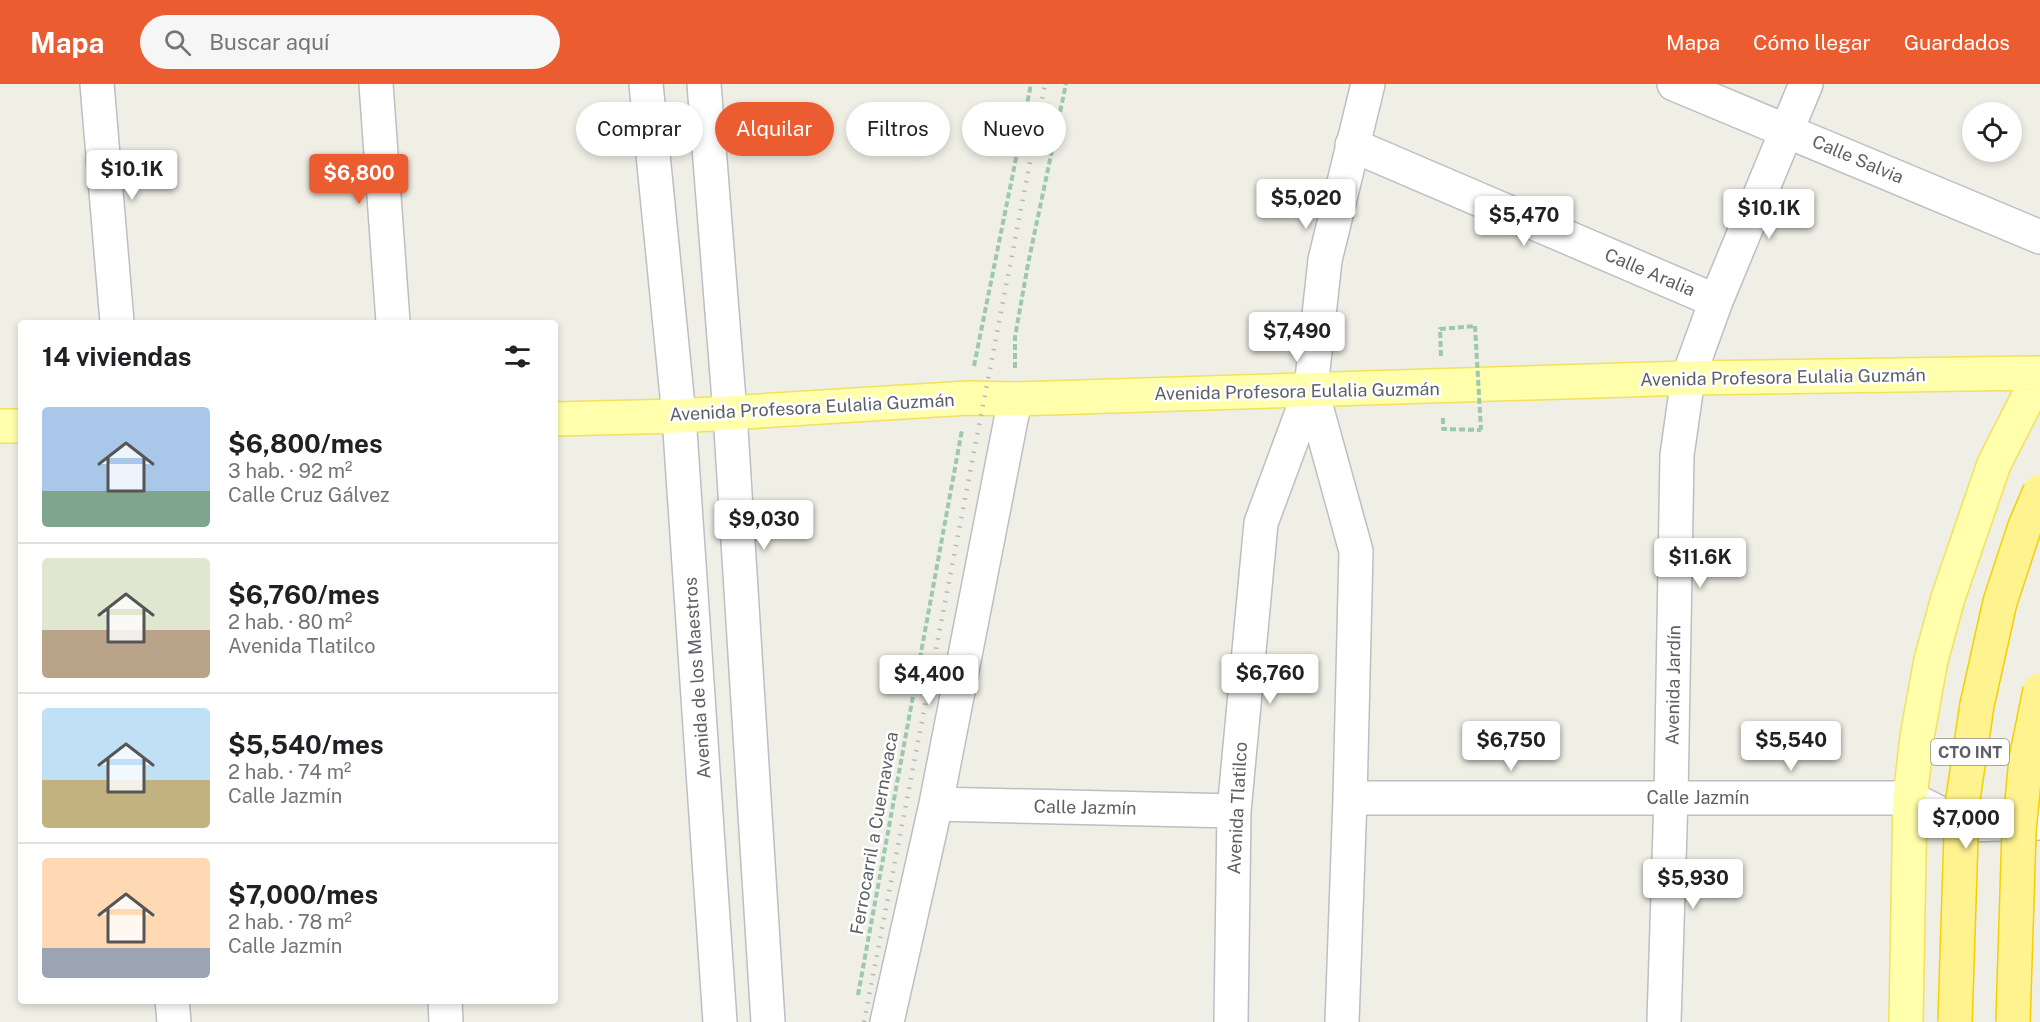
<!DOCTYPE html>
<html lang="es">
<head>
<meta charset="utf-8">
<style>
	:root { --surface:#fff; --page:#f6f6f6; --text:#202124; --muted:#757577; --line:#e0e0e0; --accent:#eb5c31 }
	body { margin:0; font-family:"Public Sans",sans-serif; background:var(--page); color:var(--text); height:100vh; display:flex; flex-direction:column; font-size:22px; white-space:nowrap }
	* { box-sizing:border-box; margin:0 }
	p { font-size:20px; color:var(--muted) }
	.icon { flex:none; width:33px; height:33px; fill:none; stroke:currentColor; stroke-width:2; stroke-linecap:round; stroke-linejoin:round }
	.map { position:relative; flex:1; overflow:hidden }
	.side { position:absolute; left:18px; top:236px; width:540px; height:684px; display:flex; flex-direction:column; background:var(--surface); border-radius:6px; box-shadow:0 3px 9px #0003 }
	.side>* { flex:none }
	.banner { position:absolute; left:576px; top:18px; width:570px; height:54px; display:flex; gap:12px }
	.buttons { position:absolute; left:1962px; top:18px; display:grid; gap:12px }
	.buttons a { display:grid; place-items:center; width:60px; height:60px; border-radius:50%; background:var(--surface); box-shadow:0 3px 9px #0003; font-size:30px }
	.price { position:absolute; translate:-50% -51px; padding:0 14px; border-radius:6px; background:#fff; color:#222; font-size:20px; line-height:39px; filter:drop-shadow(0 2px 3px #0008) }
	.price::after { content:''; position:absolute; left:50%; top:36px; width:18px; height:14px; margin-left:-9px; background:inherit; clip-path:polygon(0 0,100% 0,50% 100%) }
	.price.on { background:var(--accent); color:#fff }
	ul { padding:0; list-style:none }
	li { display:flex; align-items:center; gap:18px; height:150px; padding:0 24px }
	li+li { border-top:2px solid var(--line) }
	li span { display:grid; place-items:center; flex:none; width:168px; height:120px; border-radius:6px; color:#555 }
	li>.icon { margin-inline-start:auto }
	span .icon { width:72px; height:72px; fill:#fffc; stroke-width:1 }
	li b { font-size:26px }
	h2 { display:flex; justify-content:space-between; align-items:center; height:72px; padding:0 24px; font-size:26px }
	.chip { padding:0 21px; border-radius:27px; background:var(--surface); box-shadow:0 3px 9px #0003; font-size:21px; line-height:54px }
	.chip.on { background:var(--accent); color:#fff }
	header { display:flex; align-items:center; gap:36px; box-sizing:border-box; height:84px; padding:0 30px; background:var(--accent); color:#fff }
	header strong { font-size:28px }
	nav { display:flex; gap:33px; margin-inline-start:auto; font-size:21px }
	.search { width:420px; height:54px; background:var(--page); display:flex; align-items:center; gap:15px; box-sizing:border-box; padding:0 21px; border-radius:33px; color:var(--muted); font-size:22px }
	.map>svg:first-child { display:block }
</style>
</head>
<body>
<header>
<strong>Mapa</strong>
<div class="search"><svg class="icon" aria-label="search" viewBox="0 0 24 24"><circle cx="10" cy="10" r="6"/><path d="M15 15l6 6"/></svg>Buscar aquí</div>
<nav><a>Mapa</a><a>Cómo llegar</a><a>Guardados</a></nav>
</header>
<div class="map">
<svg width="2040" height="938" viewBox="0 0 2040 938">
	<rect width="100%" height="100%" fill="#f0efe6"/>
	<g fill="none" stroke-linecap="round" stroke-linejoin="round">
		<defs>
			<path id="minor" d="M97,0L117,238
				M376,0L393,238
				M646,0L679,332L720,938
				M704,0L730,329L768,938
				M1674,0L2040,153
				M1352,61L1716,217
				M1311,304L1356,467L1350,714L1342,938
				M1350,714H1910L1963,741L2040,739
				M936,720L1234,727
				M172,916L174,938
				M445,916L446,938
				M887,938L936,720L1015,315
				M1231,938L1234,727L1261,439L1311,304L1325,176L1368,0
				M1664,938L1671,713L1677,371L1688,294L1716,217L1806,0"/>
			<path id="major" d="M555,335L679,332L968,314L1015,315L1688,294L2040,289
				M0,342H21
				M1906,938L1910,714L1917,653L1931,576L1948,514L1994,380L2040,290"/>
		</defs>
		<!-- minor casing -->
		<use href="#minor" stroke="#bdbec4" stroke-width="36"/>
		<!-- major casing -->
		<use href="#major" stroke="#f3e05c" stroke-width="36"/>
		<!-- path -->
		<path stroke="#9bc8af" stroke-width="4" stroke-dasharray="6 3" stroke-linecap="butt" d="M1441,272L1440,245L1475,242
			M974,282L1031,0
			M1015,284V253L1028,180L1066,0
			M1443,334V345L1481,346
			M858,911L962,346"/>
		<!-- minor -->
		<use href="#minor" stroke="#fff" stroke-width="33"/>
		<!-- major -->
		<use href="#major" stroke="#ffffac" stroke-width="33"/>
		<!-- rail -->
		<path stroke="#b6b7b7" stroke-width="4.5" stroke-dasharray="1.5 8" stroke-linecap="butt" d="M864,938L1045,0"/>
		<defs>
			<path id="highway-bridge" d="M1955,938L1962,721L1977,621L2000,518L2025,442L2040,407
				M2013,938L2019,748L2026,675L2040,606"/>
		</defs>
		<!-- highway-bridge casing -->
		<use href="#highway-bridge" stroke="#f6cf00" stroke-width="36" stroke-linecap="butt"/>
		<!-- path-bridge -->
		<path stroke="#9bc8af" stroke-width="4" stroke-dasharray="6 3" stroke-linecap="butt" d="M1475,242L1481,346"/>
		<!-- highway-bridge -->
		<use href="#highway-bridge" stroke="#fef38f" stroke-width="33"/>
	</g>
	<g text-anchor="middle" dominant-baseline="central" stroke-width="5" stroke-linejoin="round" paint-order="stroke">
		<!-- shield labels -->
		<rect fill="#fff" stroke="#8e9094" stroke-width="1.5" x="1931" y="655" width="78" height="26" rx="4.5"/>
		<g font-size="16" font-weight="bold" fill="#5d6066">
			<text x="1970" y="668">CTO INT</text>
		</g>
		<!-- street labels -->
		<g font-size="18" fill="#5d6066" stroke="#fff">
			<text transform="translate(1858 75) rotate(23)">Calle Salvia</text>
			<text transform="translate(1650 188) rotate(23)">Calle Aralia</text>
			<text transform="translate(1783 293) rotate(-1)">Avenida Profesora Eulalia Guzmán</text>
			<text transform="translate(1297 307) rotate(-1)">Avenida Profesora Eulalia Guzmán</text>
			<text transform="translate(812 323) rotate(-3)">Avenida Profesora Eulalia Guzmán</text>
			<text transform="translate(697 594) rotate(-94)">Avenida de los Maestros</text>
			<text transform="translate(1673 601) rotate(-89)">Avenida Jardín</text>
			<text x="1698" y="713">Calle Jazmín</text>
			<text transform="translate(1085 723) rotate(1)">Calle Jazmín</text>
			<text transform="translate(1237 724) rotate(-87)">Avenida Tlatilco</text>
			<text transform="translate(874 749) rotate(-80)">Ferrocarril a Cuernavaca</text>
		</g>
	</g>
</svg>
<div class="buttons">
<a><svg class="icon" aria-label="locate" viewBox="0 0 24 24"><circle cx="12" cy="12" r="6"/><path d="M12 2v4M12 18v4M2 12h4M18 12h4"/></svg></a>
</div>
<b class="price" style="left:132px;top:117px">$10.1K</b>
<b class="price on" style="left:359px;top:121px">$6,800</b>
<b class="price" style="left:1306px;top:146px">$5,020</b>
<b class="price" style="left:1769px;top:156px">$10.1K</b>
<b class="price" style="left:1524px;top:163px">$5,470</b>
<b class="price" style="left:1297px;top:279px">$7,490</b>
<b class="price" style="left:764px;top:467px">$9,030</b>
<b class="price" style="left:1700px;top:505px">$11.6K</b>
<b class="price" style="left:1270px;top:621px">$6,760</b>
<b class="price" style="left:929px;top:622px">$4,400</b>
<b class="price" style="left:1511px;top:688px">$6,750</b>
<b class="price" style="left:1791px;top:688px">$5,540</b>
<b class="price" style="left:1966px;top:766px">$7,000</b>
<b class="price" style="left:1693px;top:826px">$5,930</b>
<div class="banner">
<a class="chip">Comprar</a>
<a class="chip on">Alquilar</a>
<a class="chip">Filtros</a>
<a class="chip">Nuevo</a>
</div>
<section class="side">
<h2>14 viviendas<svg class="icon" aria-label="filters" viewBox="0 0 24 24"><path d="M4 7h16M4 17h16"/><circle cx="9" cy="7" r="2"/><circle cx="15" cy="17" r="2"/></svg></h2>
<ul>
<li><span style="background:linear-gradient(#a9c7e8 70%,#7fa58c 0)"><svg class="icon" aria-label="home" viewBox="0 0 24 24"><path d="M3 11l9-7 9 7M6 9v11h12V9"/></svg></span><div><b>$6,800/mes</b><p>3 hab. · 92 m²</p><p>Calle Cruz Gálvez</p></div></li>
<li><span style="background:linear-gradient(#dfe7d0 60%,#b9a48a 0)"><svg class="icon" aria-label="home" viewBox="0 0 24 24"><path d="M3 11l9-7 9 7M6 9v11h12V9"/></svg></span><div><b>$6,760/mes</b><p>2 hab. · 80 m²</p><p>Avenida Tlatilco</p></div></li>
<li><span style="background:linear-gradient(#bfe0f5 60%,#c2b280 0)"><svg class="icon" aria-label="home" viewBox="0 0 24 24"><path d="M3 11l9-7 9 7M6 9v11h12V9"/></svg></span><div><b>$5,540/mes</b><p>2 hab. · 74 m²</p><p>Calle Jazmín</p></div></li>
<li><span style="background:linear-gradient(#ffd9b3 75%,#9aa5b1 0)"><svg class="icon" aria-label="home" viewBox="0 0 24 24"><path d="M3 11l9-7 9 7M6 9v11h12V9"/></svg></span><div><b>$7,000/mes</b><p>2 hab. · 78 m²</p><p>Calle Jazmín</p></div></li>
</ul>
</section>
</div>
</body>
</html>
